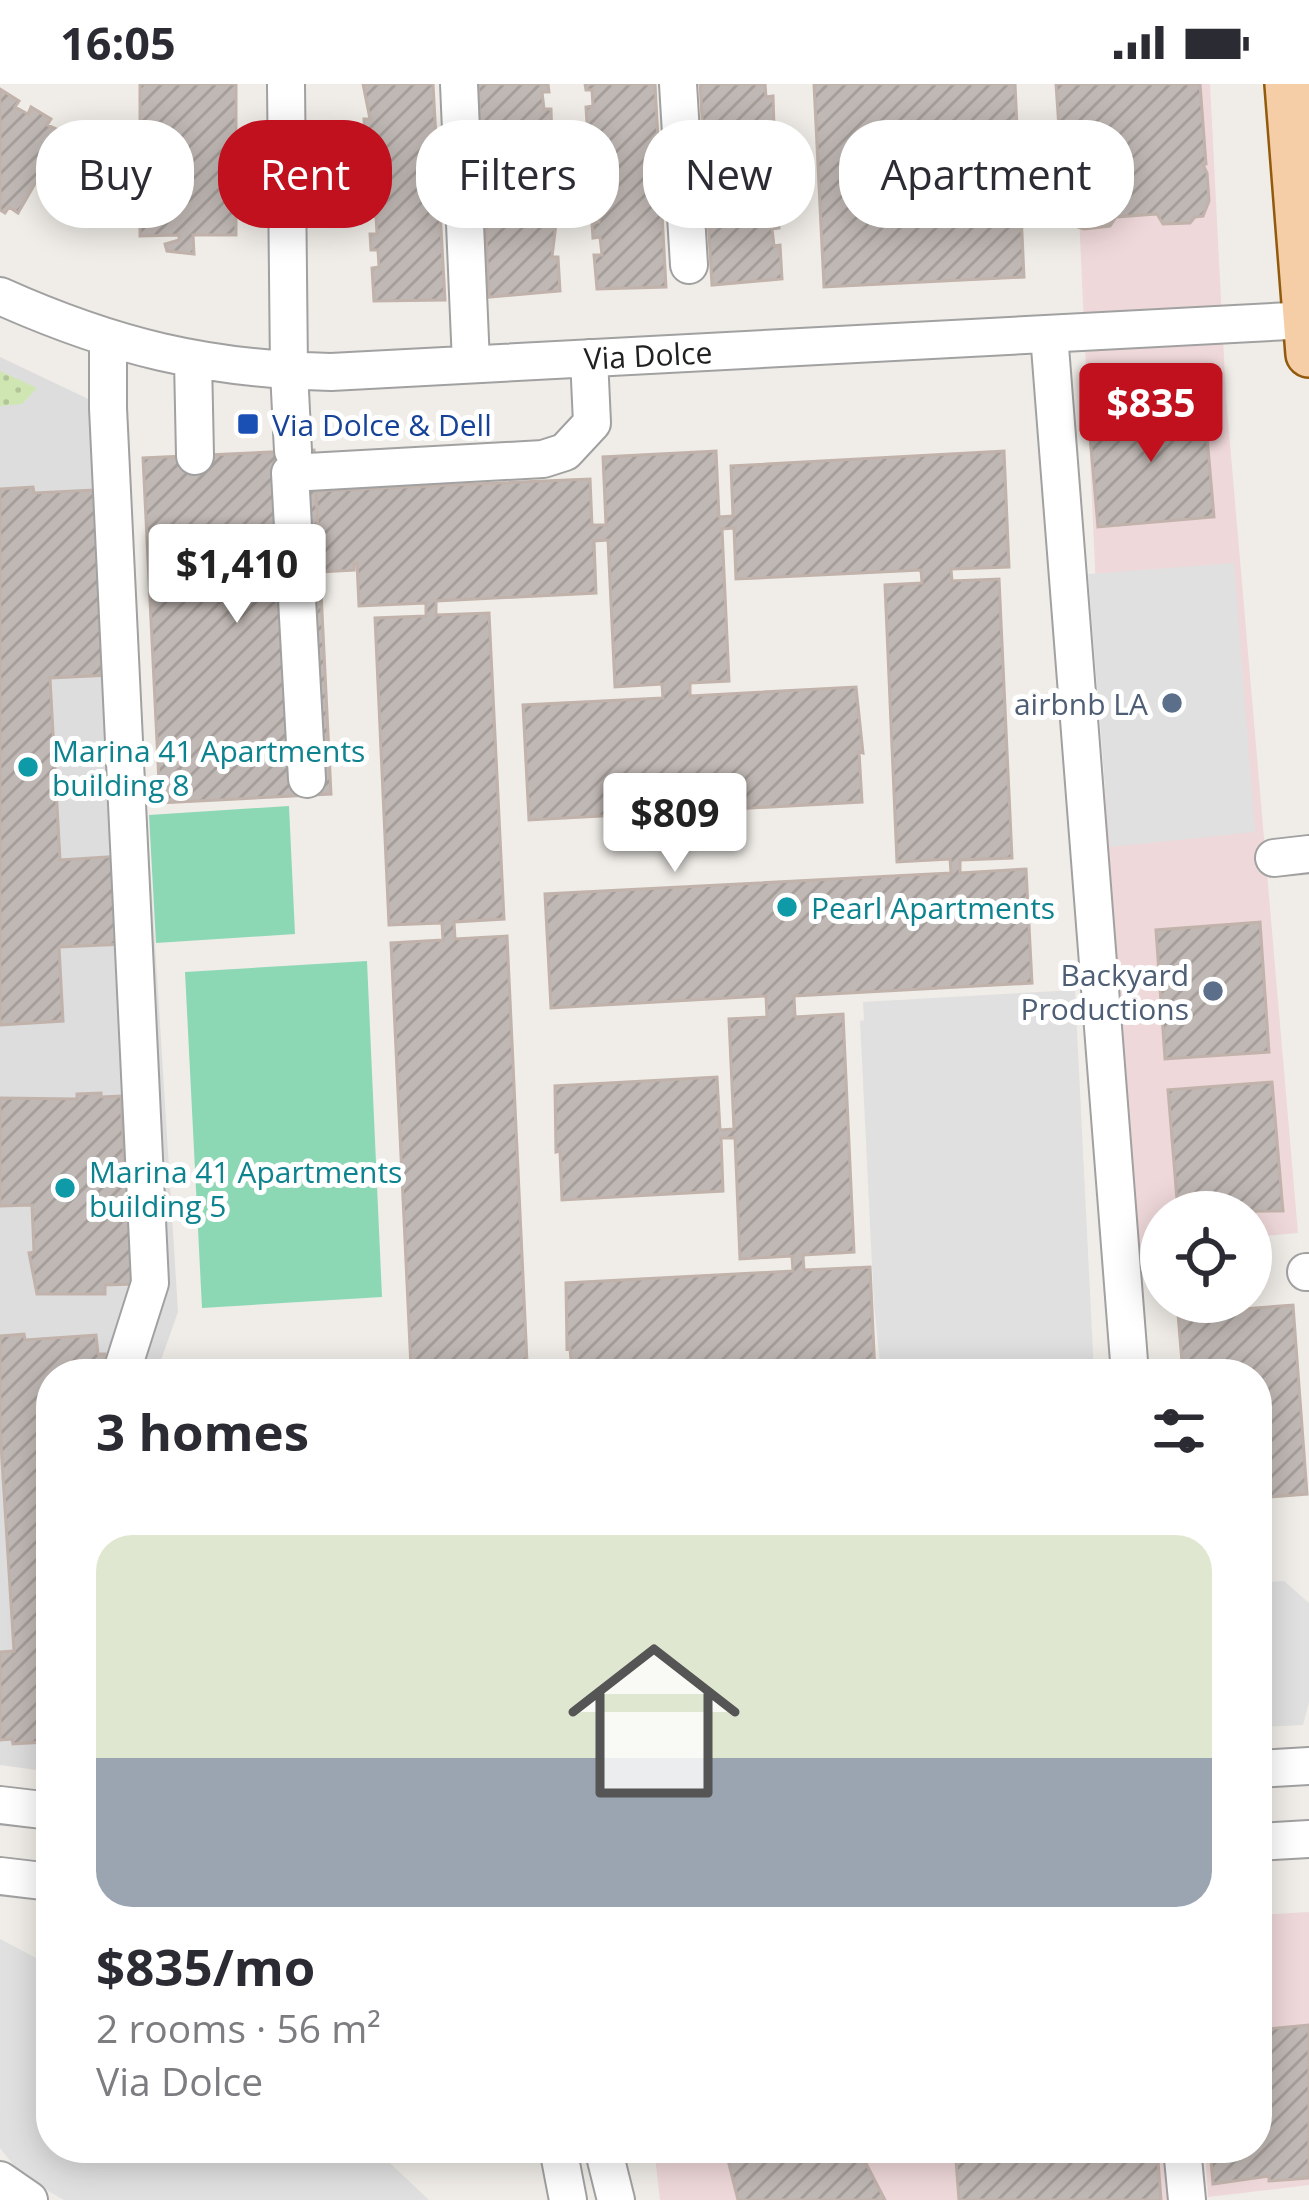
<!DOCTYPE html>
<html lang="en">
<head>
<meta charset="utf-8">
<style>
	:root { --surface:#fff; --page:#f7f7f7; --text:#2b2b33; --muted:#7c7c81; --line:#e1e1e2; --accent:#c1101e }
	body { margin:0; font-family:"Open Sans",sans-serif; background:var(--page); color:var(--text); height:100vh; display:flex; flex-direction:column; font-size:45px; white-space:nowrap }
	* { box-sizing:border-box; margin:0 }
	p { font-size:39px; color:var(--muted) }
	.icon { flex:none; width:66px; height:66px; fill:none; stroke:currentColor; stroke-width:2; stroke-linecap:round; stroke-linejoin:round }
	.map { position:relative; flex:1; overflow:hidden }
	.details { position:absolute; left:36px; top:1275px; width:1236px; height:804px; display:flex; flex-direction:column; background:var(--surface); border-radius:48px; box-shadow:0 6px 30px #0003 }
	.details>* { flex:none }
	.banner { position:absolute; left:36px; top:36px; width:1239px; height:108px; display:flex; gap:24px }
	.fabs { position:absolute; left:1140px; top:1107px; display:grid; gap:24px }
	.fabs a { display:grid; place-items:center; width:132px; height:132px; border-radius:50%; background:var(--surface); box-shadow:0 6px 30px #0003; font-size:60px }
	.price { position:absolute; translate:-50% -102px; padding:0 27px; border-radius:12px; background:#fff; color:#222; font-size:39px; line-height:78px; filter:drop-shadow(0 3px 6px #0008) }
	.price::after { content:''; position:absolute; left:50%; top:72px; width:36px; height:27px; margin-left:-18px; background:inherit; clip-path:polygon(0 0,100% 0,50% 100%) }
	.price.selected { background:var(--accent); color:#fff }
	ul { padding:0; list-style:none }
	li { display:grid; align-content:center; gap:24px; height:636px; padding:0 60px }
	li+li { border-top:3px solid var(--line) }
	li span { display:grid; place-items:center; height:372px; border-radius:36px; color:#555 }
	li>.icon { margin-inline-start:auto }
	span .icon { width:216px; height:216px; fill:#fffc; stroke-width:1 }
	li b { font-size:51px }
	h2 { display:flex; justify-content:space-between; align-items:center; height:144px; padding:0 60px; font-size:51px }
	.pill { padding:0 42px; border-radius:48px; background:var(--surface); box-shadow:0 6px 30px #0003; font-size:42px; line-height:108px }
	.pill.selected { background:var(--accent); color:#fff }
	.status { display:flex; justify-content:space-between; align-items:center; height:84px; padding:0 60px; background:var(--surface); direction:ltr }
	.status svg { height:33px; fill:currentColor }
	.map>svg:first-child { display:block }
</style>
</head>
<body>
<div class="status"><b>16:05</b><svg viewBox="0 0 49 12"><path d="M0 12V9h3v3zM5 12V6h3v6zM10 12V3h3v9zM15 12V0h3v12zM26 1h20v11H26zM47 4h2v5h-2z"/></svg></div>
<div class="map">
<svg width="1309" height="2116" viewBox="0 0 1309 2116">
	<defs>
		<pattern id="grass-dots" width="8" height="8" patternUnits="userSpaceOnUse" patternTransform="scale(3)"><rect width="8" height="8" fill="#cfe6b2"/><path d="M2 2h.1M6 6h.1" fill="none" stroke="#b1c599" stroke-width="1.8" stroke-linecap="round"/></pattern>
		<pattern id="building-hatch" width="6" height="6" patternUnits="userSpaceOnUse" patternTransform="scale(3)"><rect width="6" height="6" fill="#c0b8b4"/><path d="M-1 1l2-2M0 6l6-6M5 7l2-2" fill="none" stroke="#a59e9a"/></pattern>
	</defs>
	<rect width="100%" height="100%" fill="#f0ede8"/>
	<!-- residential -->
	<path fill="#dedddd" d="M0,273L122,331L178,1228L156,1290H51V1688L0,1681Z"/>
	<!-- commercial -->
	<path fill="#efd8d9" d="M1073,0H1210L1226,313L1298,1149L1251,1153V1128H1161V1160L1126,1163Z
		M1309,1828V2101L1208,2113L1205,2064H1257V1831Z
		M654,2064H1164L1169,2116H660Z"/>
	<!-- grass -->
	<path fill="url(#grass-dots)" d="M0,287L37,304L22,320L0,322Z"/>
	<!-- pitch -->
	<path fill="#8cd8b5" d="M289,722L295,850L156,859L149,731Z
		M367,877L382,1213L202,1224L185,888Z"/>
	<!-- parking -->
	<path fill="#e0e0e0" d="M1234,479L1255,748L1110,763L1088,490Z
		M1075,906L1094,1290H881L874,1221L860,937L864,936L863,918Z
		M1284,1497L1309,1519V1618L1303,1641L1257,1643V1499Z
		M0,1855L38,1875H51V2064H374L429,2116H64L23,2093L0,2064Z"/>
	<!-- building -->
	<path fill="url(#building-hatch)" stroke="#c1b3ab" stroke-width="3" d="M140,0H236V151H193L194,170L167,167L165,160L179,156V151L140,152Z
		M363,0H433L445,216L374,217L372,184L379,183L378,166H371L370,150H377L376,132L370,133L368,101H375L372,66L366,67L364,35H370Z
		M478,0H548L549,8H542L544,25H551L552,56L545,57L547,91L553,90L555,123L549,124L550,140H556L552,173H558L560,207L489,213Z
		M585,0H655L666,203L597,205L594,171H602L600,153L593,154L592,139L599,138L598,121H591L590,89H597L595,55H588L586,23L593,22L592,6H586Z
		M700,0H765L766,13L773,12L774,44L767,45L769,80L775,79L777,110L771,111L772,128L778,127L779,144L772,145L774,162L780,161L782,195L712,201Z
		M814,0H1015L1024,193L824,203Z
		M1056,0H1200L1206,80L1203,81L1207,89L1209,117L1203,132L1195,133L1190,139L1163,140L1157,130L1116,133L1110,142L1084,145L1069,140L1062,125L1060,95L1068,92L1062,89Z
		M0,5L19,17L15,23L28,30L31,23L51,35L47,41L70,51L56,75L51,72L18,129L9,123L5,129L0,126Z
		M1204,318L1214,433L1098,443L1088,329Z
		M314,366L331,710L160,719L143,374Z
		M716,367L719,433L733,432L731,382L1004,367L1009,483L951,485L952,497L999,495L1012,774L960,776V789L1026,785L1032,899L794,912L795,933L843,930L854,1168L803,1171L804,1186L870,1183L875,1290H572L570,1264L567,1265L566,1199L793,1187L792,1172L740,1175L735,1054H721L723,1107L562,1116L560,1067L556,1068L555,1002L717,993L720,1046L734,1045L729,935L767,933L766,912L551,924L545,810L951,789L950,775L897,778L885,501L922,499L921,486L736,495L734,444L722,445L729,597L690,599V612L856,603L863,669L859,668L862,718L529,736L523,621L663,614L662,600L615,603L608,456L594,457L596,509L436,517V531L489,529L504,835L454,838L455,855L507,852L527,1278L479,1281V1287L463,1288V1282L411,1284L391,859L443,856L442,839L389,841L375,534L426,532V519L359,522L357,479H354V486L320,488L316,407L590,395L592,441H606L603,373Z
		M33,403L34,409L94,406L100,506L111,591L50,594L60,776L121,772L125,860L59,863L63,937L0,941V405Z
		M1260,838L1269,968L1165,975L1156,846Z
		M1272,998L1283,1127L1178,1128L1168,1006Z
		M101,1009V1013L121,1012L125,1088L130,1087L131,1120H127V1130H131L134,1200L105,1201V1210H37L29,1169L34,1168L32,1121L0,1122V1014L77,1015V1010Z
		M1293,1221L1307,1410L1257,1414V1290H1183L1178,1230Z
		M24,1250L25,1256L96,1251L98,1270H105V1290H51V1658L43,1654L44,1658L13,1660L12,1655L0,1656V1568L14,1567L0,1345V1252Z
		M1309,1941V2094L1269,2097V2092L1213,2100L1210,2064H1257V1946Z
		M725,2064H858L885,2116H738Z
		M1132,2064H1157L1161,2116H959L956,2077Z"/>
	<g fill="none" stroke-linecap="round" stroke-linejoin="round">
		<defs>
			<path id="minor" d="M286,0L289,287L293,367
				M459,0L471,279
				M678,0L689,181
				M0,212C114,263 206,285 331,288L1309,236
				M1049,250L1130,1290
				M108,256V324L150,1199L121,1290
				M193,276L195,372
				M307,695L290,389L543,375L565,368L592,339L589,274
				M1274,774L1309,770
				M1306,1188H1309
				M1257,1685L1309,1682
				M0,1721L51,1727
				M1257,1758L1309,1755
				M0,1792L51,1798
				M558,2064L568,2116
				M603,2064L616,2116
				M1182,2064L1187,2116
				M0,2096L29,2116"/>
			<path id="major" d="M1288,0L1309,270"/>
		</defs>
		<!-- minor casing -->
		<use href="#minor" stroke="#a1a1a1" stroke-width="40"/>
		<!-- major casing -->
		<use href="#major" stroke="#915a0c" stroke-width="50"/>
		<!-- minor -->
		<use href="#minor" stroke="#fff" stroke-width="36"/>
		<!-- major -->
		<use href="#major" stroke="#f5cea8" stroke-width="45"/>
	</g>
	<!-- markers -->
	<rect fill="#1a4fb4" stroke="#fff" stroke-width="4.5" x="236" y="328" width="24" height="24" rx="6"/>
	<g fill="#5c6f8a" stroke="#fff" stroke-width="4.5">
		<circle cx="1172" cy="619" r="12"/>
		<circle cx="1213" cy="907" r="12"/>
	</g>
	<g fill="#0f9aa8" stroke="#fff" stroke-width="4.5">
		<circle cx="28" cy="683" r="12"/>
		<circle cx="787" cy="823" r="12"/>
		<circle cx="65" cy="1104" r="12"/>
	</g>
	<g text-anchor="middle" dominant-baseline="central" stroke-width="10" stroke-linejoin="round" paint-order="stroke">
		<!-- street labels -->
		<g font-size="30" fill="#202020" stroke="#fff">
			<text transform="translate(648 271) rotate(-3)">Via Dolce</text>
		</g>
		<!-- transit labels -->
		<g font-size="30" fill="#164399" stroke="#fff" text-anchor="start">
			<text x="272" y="340">Via Dolce &amp; Dell</text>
		</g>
		<!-- service labels -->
		<g font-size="30" fill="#4e5e75" stroke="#fff" text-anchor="end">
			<text x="1148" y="619">airbnb LA</text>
			<text x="1189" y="890">Backyard<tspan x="1189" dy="34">Productions</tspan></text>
		</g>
		<!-- culture labels -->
		<g font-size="30" fill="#0d838f" stroke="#fff" text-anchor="start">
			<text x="52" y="666">Marina 41 Apartments<tspan x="52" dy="34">building 8</tspan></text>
			<text x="811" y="823">Pearl Apartments</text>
			<text x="89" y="1087">Marina 41 Apartments<tspan x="89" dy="34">building 5</tspan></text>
		</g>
	</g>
</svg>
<div class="fabs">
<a><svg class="icon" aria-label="locate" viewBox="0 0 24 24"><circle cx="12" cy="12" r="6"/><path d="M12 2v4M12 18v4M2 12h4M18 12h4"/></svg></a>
</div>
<b class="price selected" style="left:1151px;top:381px">$835</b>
<b class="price" style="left:237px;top:542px">$1,410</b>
<b class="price" style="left:675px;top:791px">$809</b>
<div class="banner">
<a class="pill">Buy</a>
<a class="pill selected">Rent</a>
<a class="pill">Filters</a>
<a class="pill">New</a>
<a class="pill">Apartment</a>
</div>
<section class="details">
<h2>3 homes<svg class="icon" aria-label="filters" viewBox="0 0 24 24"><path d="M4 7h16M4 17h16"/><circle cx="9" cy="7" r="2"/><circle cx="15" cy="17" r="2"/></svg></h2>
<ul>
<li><span style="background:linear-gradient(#dfe7d0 60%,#9aa5b1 0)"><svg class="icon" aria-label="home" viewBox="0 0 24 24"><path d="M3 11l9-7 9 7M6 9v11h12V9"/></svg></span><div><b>$835/mo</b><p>2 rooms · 56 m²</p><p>Via Dolce</p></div></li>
</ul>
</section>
</div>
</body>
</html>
